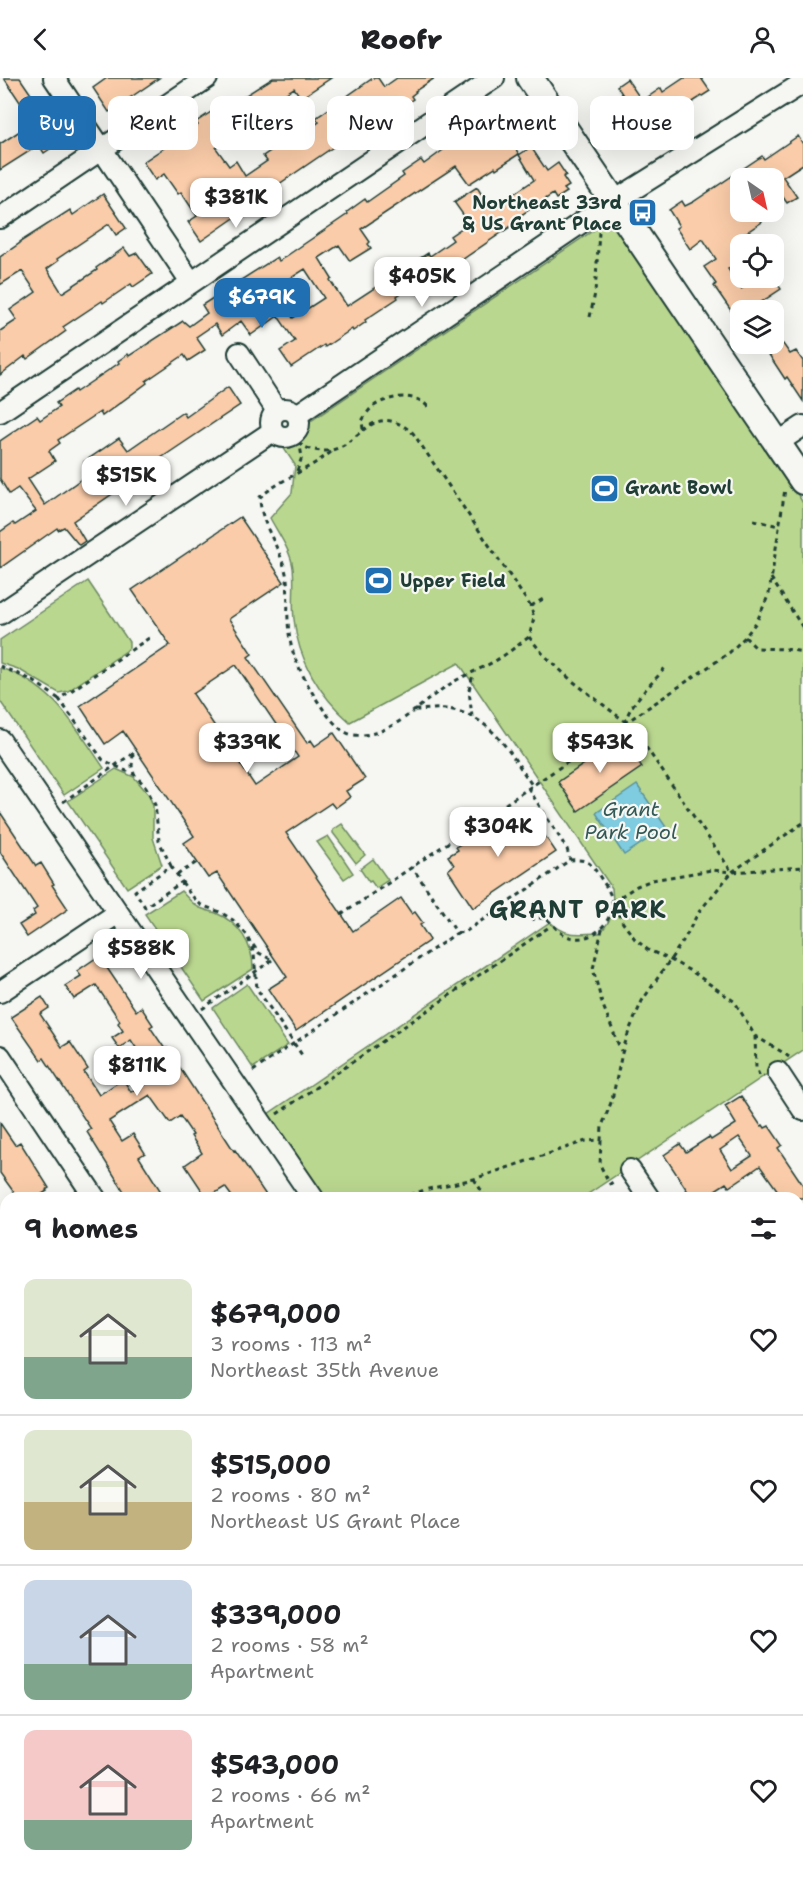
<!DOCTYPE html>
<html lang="en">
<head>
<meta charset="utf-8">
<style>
	:root { --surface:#fff; --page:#f2f2f2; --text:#202124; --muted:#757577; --line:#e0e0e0; --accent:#1f6fb2 }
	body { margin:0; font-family:"Shantell Sans",sans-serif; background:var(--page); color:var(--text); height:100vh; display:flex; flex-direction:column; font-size:22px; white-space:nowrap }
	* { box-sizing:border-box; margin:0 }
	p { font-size:20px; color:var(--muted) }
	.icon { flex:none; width:33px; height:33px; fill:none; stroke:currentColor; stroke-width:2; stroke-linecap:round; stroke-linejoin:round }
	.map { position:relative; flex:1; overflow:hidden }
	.details { position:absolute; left:0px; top:1114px; width:804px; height:686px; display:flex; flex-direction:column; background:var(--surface); border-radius:18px 18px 0 0; box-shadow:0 6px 24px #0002 }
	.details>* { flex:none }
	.hud { position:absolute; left:18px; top:18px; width:768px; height:54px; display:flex; gap:12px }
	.needle { width:39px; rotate:146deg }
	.buttons { position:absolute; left:730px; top:90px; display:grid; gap:12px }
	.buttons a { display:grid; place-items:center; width:54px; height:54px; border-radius:12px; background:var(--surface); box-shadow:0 6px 24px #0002; font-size:30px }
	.price { position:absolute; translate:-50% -51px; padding:0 14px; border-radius:12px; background:#fff; color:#222; font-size:20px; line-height:39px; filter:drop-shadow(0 2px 3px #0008) }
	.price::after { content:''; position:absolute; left:50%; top:36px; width:18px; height:14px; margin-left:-9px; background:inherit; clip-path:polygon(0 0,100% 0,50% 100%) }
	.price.current { background:var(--accent); color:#fff }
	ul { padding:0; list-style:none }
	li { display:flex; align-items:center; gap:18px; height:150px; padding:0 24px }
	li+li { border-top:2px solid var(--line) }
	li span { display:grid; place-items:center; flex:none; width:168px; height:120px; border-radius:12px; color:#555 }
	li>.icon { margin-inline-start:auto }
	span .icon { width:72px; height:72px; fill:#fffc; stroke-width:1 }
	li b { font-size:26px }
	h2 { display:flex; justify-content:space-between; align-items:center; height:72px; padding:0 24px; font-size:26px }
	.pill { padding:0 21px; border-radius:12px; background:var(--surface); box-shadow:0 6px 24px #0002; font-size:21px; line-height:54px }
	.pill.current { background:var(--accent); color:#fff }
	header { display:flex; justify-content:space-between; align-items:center; height:78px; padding:0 24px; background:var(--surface); font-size:27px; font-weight:800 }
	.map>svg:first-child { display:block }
</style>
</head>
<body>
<header><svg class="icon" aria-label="back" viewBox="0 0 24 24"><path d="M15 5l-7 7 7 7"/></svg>Roofr<svg class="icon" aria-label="person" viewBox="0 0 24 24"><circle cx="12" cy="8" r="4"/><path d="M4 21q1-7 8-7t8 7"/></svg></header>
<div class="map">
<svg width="803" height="1799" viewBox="0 0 803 1799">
	<rect width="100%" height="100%" fill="#f6f6f2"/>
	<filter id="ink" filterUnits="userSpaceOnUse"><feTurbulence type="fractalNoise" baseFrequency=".0167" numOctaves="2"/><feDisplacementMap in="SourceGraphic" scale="12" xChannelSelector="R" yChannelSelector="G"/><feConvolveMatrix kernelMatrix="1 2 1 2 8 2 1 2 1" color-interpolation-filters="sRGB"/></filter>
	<g filter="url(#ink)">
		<!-- green -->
		<path fill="#bad78f" stroke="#6c8a62" stroke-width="1.5" d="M603,146H613L747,345L758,352L803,425V972L582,1120H325L268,1036L550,844C568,860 578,855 600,855C614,840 614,830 612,810L459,585L350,644C320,618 298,582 294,541C292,524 295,507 293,490C291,473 278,455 270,440L292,415L295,387L281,366L293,364L311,343Z
			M88,503L129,564V570L126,573L68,613L59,615L18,591L0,585V562Z
			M0,590C52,606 75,648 104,690L64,717L0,623Z
			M116,691L134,699L149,717L153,728V760L162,787L127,810L68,723Z
			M342,746L365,777L356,785L333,755V752Z
			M328,758L353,795L344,801L317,764Z
			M373,781L388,802L376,810L371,803L369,804L360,791Z
			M181,813C186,818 192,825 198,829C204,832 210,833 216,835C239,845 253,866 253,891L204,923L145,836Z
			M247,906L288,967L253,990L213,930Z"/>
		<!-- water -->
		<path fill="#7fcbdf" stroke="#59929b" stroke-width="1.5" d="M637,707L666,749L624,777L596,735Z"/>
		<!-- building -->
		<path fill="#facca9" stroke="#1f3d34" stroke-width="1.5" fill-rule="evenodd" d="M4,0H20L41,31L45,29L66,60L44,75L39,67L0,92V66L26,49L23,44L30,39Z
			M107,0H159L109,34L93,10Z
			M273,0H331L301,20L294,10L228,53L232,59L216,70L229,88L236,83L245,98L267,83L263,78L294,57L296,60L319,44L316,40L373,0H378L384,9L397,0H435L415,13L416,14L411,18L413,21L403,28L400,24L367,46L238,134L240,136L201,163L188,144L197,138L181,114L178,116L164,96L155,102L143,84L198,47L196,44L214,32L216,36Z
			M684,0H701L710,13L660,45L658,42L624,66L615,52L612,54L599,35L624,19L617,8L627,1L642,23L661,10L663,14Z
			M499,31L513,52L506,56L519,76L496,91L495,89L469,106L456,88L361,151L370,164L368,166L371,170L350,183L339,167L319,180L332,201L330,202L347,228L428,175L430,178L453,162L450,158L469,145L454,124L477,109L489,128L501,121L503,123L534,102L519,77L531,69L547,93L558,85L566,97L563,99L569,108L564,111L567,114L556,121L553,116L515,141L517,144L440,197L437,191L397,218L398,220L365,242L366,244L353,253L352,251L325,269L324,267L291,289L280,273L295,263L278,238L251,257L241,243L222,257L215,246L196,259L205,272L188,283L184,277L146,303L147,305L102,338L100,334L58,362L60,365L49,373L55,383L28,401L45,427L91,394L84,384L119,360L128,372L183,334L186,339L228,309L240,327L158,382L133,399L134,401L73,443L85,463L79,467L64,449L58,452L57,450L0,490V454L13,445L15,447L36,433L18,410L9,416L0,401V363L37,338L40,342L59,329L56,325L75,312L76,314L119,285L118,283L128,276L129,278L183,243L189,248L207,235L202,227L277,179L279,183L348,136L347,134L365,121L367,124L404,98L402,95L421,82L424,86ZM305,191L324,220L293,240L274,211Z
			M798,58L803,66V86L783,99L797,119L787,125L774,106V100H741V134H755L762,144L735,162L741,171V183L728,191L741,211L759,200H774L781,211L757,227L761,232H741V247L714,208L716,206L704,189L716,181L703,161L690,171L676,150L679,148L669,132L682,123L685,128L693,124L762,78L764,81Z
			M103,116L126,150L116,157L109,146L57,181L58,183L47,191L62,215L97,192L96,190L124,170L130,178L137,175L152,196L133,209L131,206L103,225L102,223L63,249L66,253L27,281L25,278L0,297V253L17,242L10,232L36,214L22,193L0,207V179L20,165V164L70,132L73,137Z
			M762,266H783L790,276L796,273L803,283V323L787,299L785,301Z
			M240,439L284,504L229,541L252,576L248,579L307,665L311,662L315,668L334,655L365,701L346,713L350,719L335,730L331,725L286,755L353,853L401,820L412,836L415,834L423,845L420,847L430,862L296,953L268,911L287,899L217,795L208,800L184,765L194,758L123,653L105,666L80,628L170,567L132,512ZM236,587L298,679L255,708L193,616Z
			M622,660L642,689L578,733L558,704Z
			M0,734L36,788L41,785L54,806L52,807L68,831L27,859L19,847L35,837L33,833L37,830L0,774Z
			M532,739L556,774L473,830L448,792L454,787L448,778L458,772L456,769L491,745L493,749L502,743L508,751L515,746L517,749Z
			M99,878L136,933L141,929L153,947L150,949L165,971L167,970L234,1073L235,1072L268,1120H233L225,1109L207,1120L185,1087L202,1075L191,1058L193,1057L180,1038L170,1045L150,1017L109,1043L122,1063L133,1056L145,1075L139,1079L165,1120H128L87,1054L91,1051L44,980L41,982L11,939L42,919L49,930L40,936L62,969L70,964L88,991L84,994L99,1017L123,1001L131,1014L155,999L131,962L119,970L112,960L123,953L118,945L120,943L96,907L74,921L65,908L81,898L77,893Z
			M741,1018L761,1048L763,1047L765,1050L769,1048L782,1067L778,1070L803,1107V1120H783L760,1088L729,1109L726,1105L703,1120H692L664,1077L680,1066L686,1074L709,1059L711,1062L736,1046L725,1028ZM739,1059L752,1078L732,1091L720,1072Z
			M0,1045L15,1067L20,1064L49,1110L46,1112L47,1113L36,1120H18L0,1095Z"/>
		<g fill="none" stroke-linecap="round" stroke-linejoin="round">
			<defs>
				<path id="minor" d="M54,0L191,204
					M0,140L207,0
					M239,275L277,333
					M271 345a14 14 0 1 1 28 0a14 14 0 1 1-28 0Z
					M0,334L494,0
					M297,337L600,132L803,5
					M777,365L803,348
					M0,536L273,353
					M0,662L313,1120
					M0,914L118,835
					M0,978L95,1120
					M778,994L803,1032
					M630,1092L649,1120
					M0,1294L6,1302
					M798,1296L803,1292
					M798,1339L803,1347
					M0,1373L6,1369
					M798,1543L803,1539
					M0,1610L6,1619
					M798,1752L803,1748
					M124,1794L127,1799
					M337,1794L340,1799
					M549,1794L553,1799
					M769,1794L773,1799
					M51,1799L59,1794
					M728,1799L736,1794"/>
				<path id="major" d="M530,0L803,403"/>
			</defs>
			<!-- minor casing -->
			<use href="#minor" stroke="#1f3d34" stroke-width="24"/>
			<!-- major casing -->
			<use href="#major" stroke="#1f3d34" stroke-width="30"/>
			<!-- path -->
			<path stroke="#1f3d34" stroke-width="3" stroke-dasharray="4.5 4.5" stroke-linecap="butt" d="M590,239L595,215L599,154L600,153
				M363,351L362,343C365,338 369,331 374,328C389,318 416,314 428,329
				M293,358C299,367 304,370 315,372C358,382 366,316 413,355L531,529L534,540L529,559L543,576L570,601L632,649L732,794
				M331,374C308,392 283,400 260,419C260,449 283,471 287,501C289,526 285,552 294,577C301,598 328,646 347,655C357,660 373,656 383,652C407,642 425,622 447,608C462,598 479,592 495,583C507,576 518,567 529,559
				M297,393L302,379L300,368
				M754,442L779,448
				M771,500L803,550
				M531,528L545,520
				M745,559L756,570L786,571L803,574
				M149,560L59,621L103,682L135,697L146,709L155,727L159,763L171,788
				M0,588L32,602L59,621
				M415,632C427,632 441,629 453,632C493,640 511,677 532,707
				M472,639L469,612L474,593
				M626,645C626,627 656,603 667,587
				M133,676L132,688L134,696
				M528,710L567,771L570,782
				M63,724L133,675L134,670
				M171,788L182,804L145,829L135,813Z
				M177,797L197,784
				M182,804L190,816L201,827L220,834L233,842L247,857L254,876L257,911L304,980
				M341,837L729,575L745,559L757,543L769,516L785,411
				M602,851L593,891L602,925L621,973
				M457,855L465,854L570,782C588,781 590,784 600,799C605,807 611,814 612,824C613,847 588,867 567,858C557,854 553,845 545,840H536L532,842
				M253,867L259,875L272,882
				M202,931L275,880
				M755,958L756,990L760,999L764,998
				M789,979L782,974L755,958L735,924L694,895L669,881L648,872L635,861L623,845L612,824L637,808L652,802L712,792L732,794L803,745
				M253,993L457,855L412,789
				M277,1036L552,847
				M601,1062L600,1087L610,1106L616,1102
				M474,1101L486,1120
				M402,1120L424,1112L474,1101L586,1063L601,1062L602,1048L612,1022L622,975L629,953L642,923L685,860L698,835L732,794L803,789"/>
			<!-- minor -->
			<use href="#minor" stroke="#f6f6f2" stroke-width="20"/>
			<!-- major -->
			<use href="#major" stroke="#f6f6f2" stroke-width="26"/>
		</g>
	</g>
	<!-- icons -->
	<defs>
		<symbol id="bus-square" viewBox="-11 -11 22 22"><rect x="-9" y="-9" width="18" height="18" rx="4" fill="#1f6fb2" stroke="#f6f6f2"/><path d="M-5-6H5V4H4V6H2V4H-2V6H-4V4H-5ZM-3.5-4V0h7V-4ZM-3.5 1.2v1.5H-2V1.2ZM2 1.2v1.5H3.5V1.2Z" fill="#fff"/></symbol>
		<symbol id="stadium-square" viewBox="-11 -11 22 22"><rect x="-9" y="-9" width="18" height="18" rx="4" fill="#1f6fb2" stroke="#f6f6f2"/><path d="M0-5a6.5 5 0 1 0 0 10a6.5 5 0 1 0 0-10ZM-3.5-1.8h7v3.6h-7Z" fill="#fff"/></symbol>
	</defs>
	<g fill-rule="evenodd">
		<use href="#bus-square" x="626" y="118" width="33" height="33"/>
		<use href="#stadium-square" x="588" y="394" width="33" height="33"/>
		<use href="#stadium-square" x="362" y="486" width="33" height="33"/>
	</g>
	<g text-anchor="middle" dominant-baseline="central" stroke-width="4.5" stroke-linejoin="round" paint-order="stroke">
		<!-- poi labels -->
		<g font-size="18" font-weight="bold" fill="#1f3d34" stroke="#f6f6f2" text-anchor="start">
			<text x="622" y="125" text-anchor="end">Northeast 33rd<tspan x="622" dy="21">&amp; US Grant Place</tspan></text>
			<text x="625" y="410">Grant Bowl</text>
			<text x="400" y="503">Upper Field</text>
		</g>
		<!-- water labels -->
		<g font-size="20" font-style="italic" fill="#325956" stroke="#f6f6f2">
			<text x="631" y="731">Grant<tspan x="631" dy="23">Park Pool</tspan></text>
		</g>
		<!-- district labels -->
		<g font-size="24" font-weight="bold" letter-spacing="1.5" fill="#1f3d34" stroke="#f6f6f2">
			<text x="578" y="832">GRANT PARK</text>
		</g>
	</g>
</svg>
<div class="buttons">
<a><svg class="needle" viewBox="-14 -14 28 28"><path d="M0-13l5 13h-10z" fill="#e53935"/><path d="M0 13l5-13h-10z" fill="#757577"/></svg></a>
<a><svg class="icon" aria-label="locate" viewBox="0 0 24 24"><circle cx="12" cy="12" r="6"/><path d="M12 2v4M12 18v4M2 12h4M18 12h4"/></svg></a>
<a><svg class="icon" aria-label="layers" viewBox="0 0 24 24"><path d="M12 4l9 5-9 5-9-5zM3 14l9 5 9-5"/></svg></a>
</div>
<b class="price" style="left:236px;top:151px">$381K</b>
<b class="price" style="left:422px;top:230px">$405K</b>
<b class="price current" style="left:262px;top:251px">$679K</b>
<b class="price" style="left:126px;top:429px">$515K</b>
<b class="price" style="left:247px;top:696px">$339K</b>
<b class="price" style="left:600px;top:696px">$543K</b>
<b class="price" style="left:498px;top:780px">$304K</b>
<b class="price" style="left:141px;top:902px">$588K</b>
<b class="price" style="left:137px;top:1019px">$811K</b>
<div class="hud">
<a class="pill current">Buy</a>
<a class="pill">Rent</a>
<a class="pill">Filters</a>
<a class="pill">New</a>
<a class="pill">Apartment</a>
<a class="pill">House</a>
</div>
<section class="details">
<h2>9 homes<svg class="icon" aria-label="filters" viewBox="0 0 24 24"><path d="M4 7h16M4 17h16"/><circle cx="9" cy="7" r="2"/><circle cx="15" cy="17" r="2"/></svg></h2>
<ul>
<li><span style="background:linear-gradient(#dfe7d0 65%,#7fa58c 0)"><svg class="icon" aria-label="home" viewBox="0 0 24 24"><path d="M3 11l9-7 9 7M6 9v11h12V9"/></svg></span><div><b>$679,000</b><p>3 rooms · 113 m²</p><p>Northeast 35th Avenue</p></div><svg class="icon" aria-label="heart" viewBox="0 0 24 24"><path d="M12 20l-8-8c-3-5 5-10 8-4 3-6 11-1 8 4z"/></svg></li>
<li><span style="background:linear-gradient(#dfe7d0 60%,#c2b280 0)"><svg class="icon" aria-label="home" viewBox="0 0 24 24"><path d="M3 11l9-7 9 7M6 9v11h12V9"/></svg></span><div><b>$515,000</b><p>2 rooms · 80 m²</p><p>Northeast US Grant Place</p></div><svg class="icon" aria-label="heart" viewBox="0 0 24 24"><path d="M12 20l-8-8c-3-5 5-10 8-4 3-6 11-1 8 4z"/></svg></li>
<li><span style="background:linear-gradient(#c9d6e8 70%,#7fa58c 0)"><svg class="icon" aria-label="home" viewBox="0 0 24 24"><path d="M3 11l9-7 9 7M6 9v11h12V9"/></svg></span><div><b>$339,000</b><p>2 rooms · 58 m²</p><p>Apartment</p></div><svg class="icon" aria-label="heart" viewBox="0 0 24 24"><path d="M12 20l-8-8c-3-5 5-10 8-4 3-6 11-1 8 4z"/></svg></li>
<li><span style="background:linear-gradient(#f6c9c9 75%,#7fa58c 0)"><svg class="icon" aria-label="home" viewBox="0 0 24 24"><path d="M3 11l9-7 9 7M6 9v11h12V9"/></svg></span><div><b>$543,000</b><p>2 rooms · 66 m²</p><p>Apartment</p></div><svg class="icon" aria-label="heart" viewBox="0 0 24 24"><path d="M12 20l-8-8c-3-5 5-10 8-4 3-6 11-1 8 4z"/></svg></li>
</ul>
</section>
</div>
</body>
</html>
